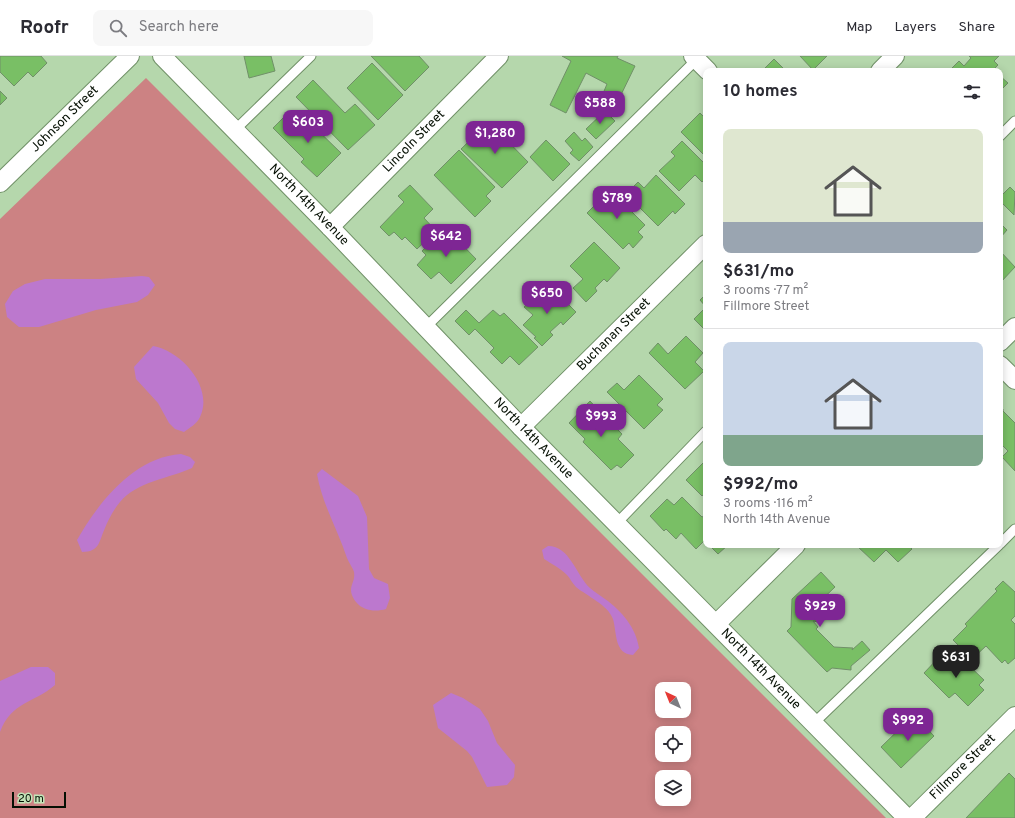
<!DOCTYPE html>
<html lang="en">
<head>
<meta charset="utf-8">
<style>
	:root { --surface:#fff; --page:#f7f7f7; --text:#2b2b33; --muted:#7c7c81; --line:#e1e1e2; --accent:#7e2694 }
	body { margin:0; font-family:Overpass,sans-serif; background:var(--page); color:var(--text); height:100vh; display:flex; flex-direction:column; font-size:15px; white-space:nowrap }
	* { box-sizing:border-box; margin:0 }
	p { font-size:13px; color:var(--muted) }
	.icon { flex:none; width:22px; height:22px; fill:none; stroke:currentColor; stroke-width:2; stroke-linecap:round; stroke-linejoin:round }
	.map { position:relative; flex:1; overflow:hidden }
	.side { position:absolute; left:703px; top:12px; width:300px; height:480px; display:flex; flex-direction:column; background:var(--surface); border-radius:8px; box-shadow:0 2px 10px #0003 }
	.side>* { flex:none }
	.needle { width:26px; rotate:317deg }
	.fabs { position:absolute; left:655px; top:626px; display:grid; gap:8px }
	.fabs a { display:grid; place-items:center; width:36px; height:36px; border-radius:8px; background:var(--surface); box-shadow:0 2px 10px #0003; font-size:20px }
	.scale { position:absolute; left:12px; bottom:10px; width:54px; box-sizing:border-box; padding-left:4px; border:2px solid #050f03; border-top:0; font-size:11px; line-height:14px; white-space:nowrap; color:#050f03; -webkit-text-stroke:3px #c2e4b8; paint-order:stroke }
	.price { position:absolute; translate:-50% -34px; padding:0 9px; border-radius:8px; background:var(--accent); color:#fff; font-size:13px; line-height:26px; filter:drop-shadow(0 1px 2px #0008) }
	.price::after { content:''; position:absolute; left:50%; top:24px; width:12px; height:9px; margin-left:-6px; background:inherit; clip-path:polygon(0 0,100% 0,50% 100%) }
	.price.current { background:#222; color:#fff }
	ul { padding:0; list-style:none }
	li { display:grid; align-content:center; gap:8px; height:212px; padding:0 20px }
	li+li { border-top:1px solid var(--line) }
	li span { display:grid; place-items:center; height:124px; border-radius:8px; color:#555 }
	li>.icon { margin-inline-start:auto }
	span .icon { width:72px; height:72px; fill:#fffc; stroke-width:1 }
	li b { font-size:17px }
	h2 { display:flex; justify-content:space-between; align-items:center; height:48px; padding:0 20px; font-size:17px }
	header { display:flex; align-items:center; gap:24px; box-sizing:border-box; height:56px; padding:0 20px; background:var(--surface); border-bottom:1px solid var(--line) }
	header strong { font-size:19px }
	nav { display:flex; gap:22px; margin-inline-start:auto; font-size:14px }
	.search { width:280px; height:36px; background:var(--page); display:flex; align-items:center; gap:10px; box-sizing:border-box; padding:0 14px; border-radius:8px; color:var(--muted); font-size:15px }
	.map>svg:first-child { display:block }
</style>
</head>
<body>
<header>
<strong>Roofr</strong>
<div class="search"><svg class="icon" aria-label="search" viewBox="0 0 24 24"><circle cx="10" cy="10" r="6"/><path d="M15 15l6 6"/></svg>Search here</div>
<nav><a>Map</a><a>Layers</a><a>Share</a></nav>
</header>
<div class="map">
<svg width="1015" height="762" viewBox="0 0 1015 762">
	<rect width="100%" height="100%" fill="#b5d7ac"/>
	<!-- green -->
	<path fill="#cc8283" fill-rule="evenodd" d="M146,22L886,762H0V163ZM662,633H684V655H662ZM662,677H684V699H662ZM662,721H684V743H662Z"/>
	<!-- water -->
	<path fill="#bc78ce" d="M142,220L149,221L155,229L148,239L137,246L96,254L39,271H19L7,261L5,248L13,235L25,228L45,223H100Z
		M153,290C182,295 214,332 200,361C197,368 189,372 184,376L175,373L169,367L158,347L136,323L134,311Z
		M181,398L190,401L195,406L192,412C170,422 136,426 120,446C114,453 108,464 105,472C99,485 100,496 82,496L77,484C98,447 134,401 181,398Z
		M322,413L358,440L367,461L369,513L374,522L388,528L390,542L386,553C376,556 363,555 356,546C345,531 356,528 354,516C353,512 349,507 347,502C338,474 322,448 317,418Z
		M548,490C570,490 576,519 590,532C594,536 600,539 605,543C622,555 636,572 639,592L633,599C614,598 617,577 613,563C608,549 587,540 576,531C572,527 570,522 567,519C560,512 552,508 544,503L542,494Z
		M31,611H48L55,617V629C33,648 12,645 0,676V625Z
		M451,637L463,642L480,653L488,665L497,687L515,709L514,721L507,729L487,731L472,701L467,695L438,672L433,649Z"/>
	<!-- building -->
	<path fill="#79bf65" stroke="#709068" d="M0,0H41L47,7L33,21L28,16L14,30L0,16Z
		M244,0H271L275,15L249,22Z
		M371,0H419L429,11L405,35Z
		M618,0L617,2L635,10L617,47L602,40L607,28L586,17L566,57L550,49L571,5L562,0Z
		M800,0H827L813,14Z
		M969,0H999L994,5L998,9L995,12L997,15H949L959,5L964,10L971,2Z
		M774,3L786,15H762Z
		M372,7L403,39L378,64L347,32Z
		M1000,20L1008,27L1000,35Z
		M313,24L345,57L355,48L375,69L348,94L296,41Z
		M0,35L7,42L0,49Z
		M605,55L615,65L596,83L586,73Z
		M288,57L301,70L307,64L341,97L317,121L301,106L304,103L273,72Z
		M700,57L706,63V101L681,76Z
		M489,66L528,106L502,132L461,93Z
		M574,76L582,85L585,82L593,91L579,105L570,97L573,94L565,85Z
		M546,84L570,108L553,125L530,101Z
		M682,85L706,109V122L702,126L695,119L679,135L659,115L675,100L671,96Z
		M459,94L495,131L486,140L491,145L475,161L434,119Z
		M656,119L685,148L675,158L673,155L658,170L626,138L638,126L644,132Z
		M410,129L433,153L424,162L436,175L417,193L405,181L402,184L394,176L389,180L380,171L404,146L398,140Z
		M1010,131L1015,136L1014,159L1000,145V141Z
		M610,134L645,169L638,176L643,181L633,192L629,187L623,193L587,157Z
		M1000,167L1007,174L1000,182Z
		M446,172L476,203L451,228L439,216L431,223L417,209L426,199L422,195Z
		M594,186L620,212L607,226L604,223L595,232L597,235L586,246L573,232L583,223L570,210Z
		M1000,195L1015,211L1000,227Z
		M550,230L576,256L563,269L561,266L550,276L553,279L542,290L534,282L536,281L523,269L533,259L524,251L538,238L540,240Z
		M706,238V251L700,244Z
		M706,251V275L694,263Z
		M466,254L479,267L493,254L500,260L504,257L538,291L519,309L510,300L502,308L490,296L494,292L475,273L469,279L455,265Z
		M686,280L703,297L695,306L704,315L685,333L649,297L658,287L668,298Z
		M639,319L663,343L657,349L663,354L644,373L607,336L617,327L624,334Z
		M590,345L600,356L595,361L606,372L611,367L622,378L618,383L634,399L621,412L617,409L611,414L583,386L585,383L569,367Z
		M1000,353H1003V355L1015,367V415L1002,401L1008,395L1000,387V381L1003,378L1000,375Z
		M703,407L706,410V436L702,440L686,424Z
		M682,441L702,461L706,459V486L705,484L696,493L681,477L676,483L666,473L664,475L650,460L667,443L674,449Z
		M709,489H728L718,498Z
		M856,489H908L912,493L898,506L886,494L874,506Z
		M821,516L835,531L814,551V553H819L818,566L813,565L818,571L816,573L834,591L853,592L852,594L862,585L870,594L851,610V614L832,612L827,616L787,575L791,571L792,543Z
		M1003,525L1015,536V560L1011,564L1015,568V602L1008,608L1005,604L1002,607L986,590L972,603L966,597L968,595L963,590L961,592L953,584L967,570L965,568L997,535L995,533Z
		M941,599L952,609L960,601L984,624L979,629L984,634L968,650L955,637L949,642L924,617Z
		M914,659L934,680L901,712L881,691Z
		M1009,717L1015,723V762H966Z"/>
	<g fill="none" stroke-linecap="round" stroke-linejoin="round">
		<defs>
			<path id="lane" d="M235,74L311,0
				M1000,80L1015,65
				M426,271L698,2
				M617,467L706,375
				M1000,488L1015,473
				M814,667L999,489"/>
			<g id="street">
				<path id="s1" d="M162,0L330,171L521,371L907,762"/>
				<path d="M693,0L708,15"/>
				<path d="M880,15L895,0"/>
				<path id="s2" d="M0,127L130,0"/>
				<path id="s3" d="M330,171L499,0"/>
				<path d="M1000,286L1015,271"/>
				<path d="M1000,309L1015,324"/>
				<path id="s4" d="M521,371L706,188"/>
				<path d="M716,568L796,489"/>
				<path id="s5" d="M912,762L1015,660"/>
			</g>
		</defs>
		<!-- lane casing -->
		<use href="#lane" stroke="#709067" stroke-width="11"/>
		<!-- street casing -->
		<use href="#street" stroke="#709067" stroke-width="20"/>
		<!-- lane -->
		<use href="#lane" stroke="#fff" stroke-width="9"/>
		<!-- street -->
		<use href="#street" stroke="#fff" stroke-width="18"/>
	</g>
	<g text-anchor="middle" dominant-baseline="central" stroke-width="3" stroke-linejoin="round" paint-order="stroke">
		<!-- street labels -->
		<g font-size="13" fill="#050f03" stroke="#c2e4b8">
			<text stroke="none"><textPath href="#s2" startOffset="91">Johnson Street</textPath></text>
			<text stroke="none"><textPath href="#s3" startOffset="120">Lincoln Street</textPath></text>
			<text stroke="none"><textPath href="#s1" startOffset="209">North 14th Avenue</textPath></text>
			<text stroke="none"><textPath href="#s4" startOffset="131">Buchanan Street</textPath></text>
			<text stroke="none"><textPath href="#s1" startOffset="533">North 14th Avenue</textPath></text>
			<text stroke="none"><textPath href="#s1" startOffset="857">North 14th Avenue</textPath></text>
			<text stroke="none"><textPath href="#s5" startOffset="72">Fillmore Street</textPath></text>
		</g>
	</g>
</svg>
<div class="fabs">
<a><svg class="needle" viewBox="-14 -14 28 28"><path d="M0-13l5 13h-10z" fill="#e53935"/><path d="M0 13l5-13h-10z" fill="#7c7c81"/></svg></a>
<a><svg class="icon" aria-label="locate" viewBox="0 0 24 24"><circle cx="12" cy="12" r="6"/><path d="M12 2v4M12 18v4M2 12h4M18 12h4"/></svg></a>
<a><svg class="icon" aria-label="layers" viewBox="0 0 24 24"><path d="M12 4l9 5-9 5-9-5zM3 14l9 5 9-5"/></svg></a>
</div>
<div class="scale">20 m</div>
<b class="price" style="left:600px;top:69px">$588</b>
<b class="price" style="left:308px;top:88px">$603</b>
<b class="price" style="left:495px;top:99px">$1,280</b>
<b class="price" style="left:617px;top:164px">$789</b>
<b class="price" style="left:446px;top:202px">$642</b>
<b class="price" style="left:547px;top:259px">$650</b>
<b class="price" style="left:601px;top:382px">$993</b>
<b class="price" style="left:820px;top:572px">$929</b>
<b class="price current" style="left:956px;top:623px">$631</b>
<b class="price" style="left:908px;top:686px">$992</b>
<section class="side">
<h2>10 homes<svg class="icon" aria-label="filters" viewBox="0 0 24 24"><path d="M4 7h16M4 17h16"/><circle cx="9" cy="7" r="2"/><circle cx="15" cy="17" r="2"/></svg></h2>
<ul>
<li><span style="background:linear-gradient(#dfe7d0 75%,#9aa5b1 0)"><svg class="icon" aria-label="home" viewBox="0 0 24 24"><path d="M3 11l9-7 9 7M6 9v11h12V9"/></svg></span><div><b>$631/mo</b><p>3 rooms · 77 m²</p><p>Fillmore Street</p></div></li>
<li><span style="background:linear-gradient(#c9d6e8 75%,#7fa58c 0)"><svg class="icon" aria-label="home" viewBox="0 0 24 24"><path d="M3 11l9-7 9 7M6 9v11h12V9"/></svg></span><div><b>$992/mo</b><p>3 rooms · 116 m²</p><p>North 14th Avenue</p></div></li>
</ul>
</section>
</div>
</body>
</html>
